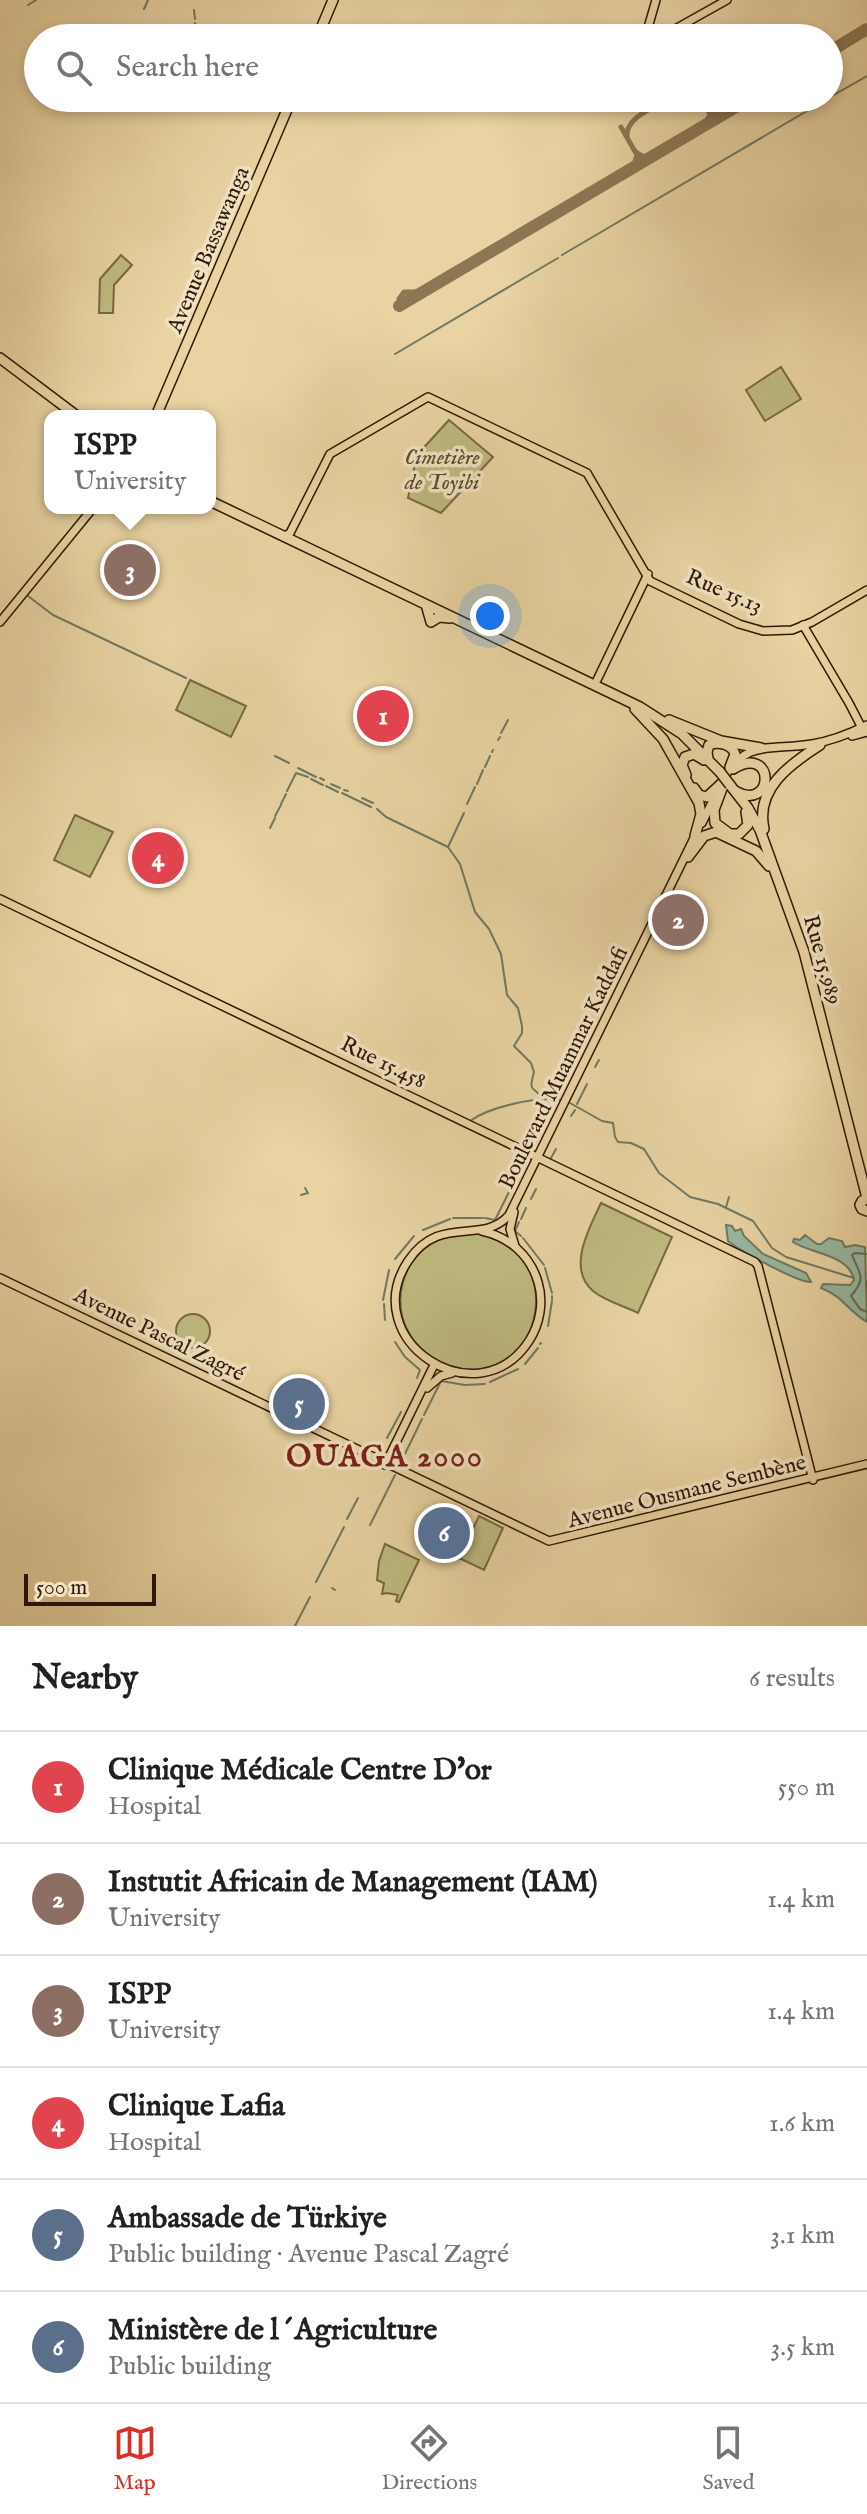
<!DOCTYPE html>
<html lang="en">
<head>
<meta charset="utf-8">
<style>
  :root { --surface:#fff; --page:#f6f6f6; --text:#202124; --muted:#757577; --line:#e0e0e0; --accent:#d93025 }
  body { margin:0; font-family:"IM FELL English",serif; background:var(--page); color:var(--text) }
  .scale { position:absolute; left:24px; bottom:20px; width:132px; box-sizing:border-box; padding-left:8px; border:4px solid #2f1806; border-top:0; font-size:22px; line-height:28px; white-space:nowrap; color:#2f1806; -webkit-text-stroke:6px #f1e2c3; paint-order:stroke }
  .you { position:absolute; left:490px; top:616px; width:28px; height:28px; margin:-20px; border:6px solid #fff; border-radius:50%; background:#1a73e8; box-shadow:0 0 0 12px #1a73e833 }
  .badge { display:grid; place-items:center; width:52px; height:52px; border-radius:50%; background:var(--accent); color:#fff; font-size:26px; font-weight:700 }
  .pin { position:absolute; translate:-50% -50%; border:4px solid #fff; box-shadow:0 2px 8px #0006 }
  .popup { position:absolute; left:44px; top:410px; width:172px; height:104px; box-sizing:border-box; display:grid; place-content:center; border-radius:16px; background:var(--surface); filter:drop-shadow(0 2px 6px #0005); font-size:26px; white-space:nowrap; color:var(--muted) }
  .popup b { font-size:30px; color:var(--text) }
  .popup::after { content:''; position:absolute; left:50%; top:100%; margin-left:-16px; border:16px solid transparent; border-top-color:var(--surface) }
  .list { margin:0; padding:0; list-style:none }
  h2 { display:flex; justify-content:space-between; align-items:center; height:104px; margin:0; padding:0 32px; font-size:34px }
  h2 small { font-size:26px; font-weight:400; color:var(--muted) }
  .list li { display:grid; grid-template-columns:52px 1fr auto; gap:24px; align-items:center; box-sizing:border-box; height:112px; padding:0 32px; border-top:2px solid var(--line) }
  .list b { display:block; font-size:30px; white-space:nowrap }
  .list p { margin:0; font-size:26px; white-space:nowrap; color:var(--muted) }
  .list em { font-size:26px; font-style:normal; color:var(--muted) }
  .icon { flex:none; width:44px; height:44px; fill:none; stroke:currentColor; stroke-width:2; stroke-linecap:round; stroke-linejoin:round }
  .map { position:relative; flex:none; width:867px; height:1626px; overflow:hidden }
  .search { position:absolute; background:var(--surface); box-shadow:0 4px 12px #0003; left:24px; right:24px; top:24px; height:88px; display:flex; align-items:center; gap:20px; box-sizing:border-box; padding:0 28px; border-radius:44px; color:var(--muted); font-size:30px }
  .sheet { height:776px; background:var(--surface) }
  nav { display:flex; justify-content:space-around; align-items:center; box-sizing:border-box; height:112px; border-top:2px solid var(--line); background:var(--surface); font-size:22px; color:var(--muted) }
  nav a { display:grid; justify-items:center; gap:4px }
  nav .on { color:var(--accent) }
  .map>svg:first-child { display:block }
  .green { fill:#bfba7f; stroke:#776942; stroke-width:2 }
  .water { fill:#98b9a1; stroke:#6e7963; stroke-width:2 }
  .lines { fill:none; stroke-linecap:round; stroke-linejoin:round }
  .shore { stroke:#646854; stroke-width:2 }
  .stream { stroke:#6e7963; stroke-width:2 }
  .taxiway { stroke:#8c7654; stroke-width:5 }
  .runway { stroke:#8c7654; stroke-width:12 }
  .major-casing { stroke:#2f1806; stroke-width:10 }
  .highway-casing { stroke:#2f1806; stroke-width:12 }
  .major { stroke:#e9d3a2; stroke-width:7 }
  .highway { stroke:#e9d3a2; stroke-width:9 }
  .highway-bridge-casing { stroke:#2f1806; stroke-width:12; stroke-linecap:butt }
  .highway-bridge { stroke:#e9d3a2; stroke-width:9 }
  .labels { text-anchor:middle; dominant-baseline:central; stroke-width:7; stroke-linejoin:round; paint-order:stroke }
  .street-label { font-size:22px; fill:#2f1806; stroke:#f1e2c3 }
  .park-label { font-size:22px; font-style:italic; fill:#5a492a; stroke:#f1e2c3 }
  .district-label { font-size:30px; font-weight:bold; letter-spacing:2px; fill:#7a1f14; stroke:#f1e2c3 }
</style>
</head>
<body>
<div class="map">
<svg width="867" height="1626" viewBox="0 0 867 1626">
  <rect width="100%" height="100%" fill="#e9d3a2"/>
  <filter id="stains"><feTurbulence type="fractalNoise" baseFrequency=".0025" numOctaves="4"/><feColorMatrix values="0 0 0 0 .2 0 0 0 0 .09 0 0 0 0 .02 0 0 0 .5 -.17"/></filter>
  <radialGradient id="worn" r=".72"><stop offset=".6" stop-color="#630" stop-opacity="0"/><stop offset="1" stop-color="#630" stop-opacity=".3"/></radialGradient>
  <!-- green -->
  <g class="green">
    <polygon points="121,255 132,265 114,285 113,313 99,313 100,279"/>
    <polygon points="781,367 801,399 765,421 746,390"/>
    <polygon points="449,420 493,457 441,513 408,498 417,455"/>
    <polygon points="190,680 246,706 231,737 176,710"/>
    <polygon points="75,815 113,832 90,877 54,860"/>
    <path d="M601 1203 672 1237 638 1313C624 1306 605 1301 593 1291 566 1268 590 1227 601 1203Z"/>
    <path d="M466 1232C574 1239 547 1391 453 1367 436 1363 419 1351 410 1335 390 1303 402 1258 437 1240 445 1236 456 1235 466 1232Z"/>
    <circle cx="193" cy="1331" r="17"/>
    <polygon points="479,1516 503,1528 484,1570 459,1558"/>
    <polygon points="385,1544 419,1560 399,1602 396,1601 398,1595 387,1593 382,1594 384,1583 377,1580 379,1561"/>
  </g>
  <!-- water -->
  <g class="water">
    <path d="M726 1225 732 1226 735 1231 741 1229 744 1236 763 1254 806 1273 811 1282C799 1283 740 1251 728 1241Z"/>
    <path d="M805 1235 817 1244H821L829 1238 842 1241 845 1247 855 1245 865 1247 867 1322C847 1310 844 1297 821 1288L823 1284 850 1285 854 1280C849 1254 811 1254 793 1242L794 1239 800 1240Z"/>
  </g>
  <g class="lines">
    <!-- shore -->
    <path class="shore" d="M867 1254 855 1253 852 1255C860 1275 867 1277 851 1296L860 1309 867 1312"/>
    <!-- stream -->
    <g class="stream">
      <polyline points="28,5 36,0"/>
      <polyline points="144,9 148,0"/>
      <polyline points="194,10 195,19"/>
      <polyline points="195,23 196,36"/>
      <polyline points="830,97 867,76"/>
      <polyline points="562,255 829,98"/>
      <polyline points="395,354 558,258"/>
      <polyline points="28,596 53,615 186,678"/>
      <polyline points="501,733 508,720"/>
      <polyline points="498,740 500,737"/>
      <polyline points="492,752 493,750"/>
      <polyline points="275,756 289,763"/>
      <polyline points="485,767 490,756"/>
      <polyline points="298,768 316,777"/>
      <polyline points="320,778 324,780"/>
      <polyline points="311,779 323,785"/>
      <polyline points="331,784 340,788"/>
      <polyline points="477,784 483,770"/>
      <polyline points="326,786 338,792"/>
      <polyline points="344,790 348,791"/>
      <polyline points="287,791 296,773 308,777"/>
      <polyline points="342,793 371,807"/>
      <polyline points="362,798 373,803"/>
      <polyline points="281,804 286,794"/>
      <polyline points="467,804 475,787"/>
      <path d="M377 809 386 817 448 847 460 864 475 912 489 929 501 954 507 995 518 1008 522 1026V1033L514 1046 531 1063 534 1072C528 1095 533 1084 543 1099"/>
      <polyline points="275,816 281,805"/>
      <polyline points="270,828 275,818"/>
      <polyline points="448,847 464,813"/>
      <polyline points="595,1067 599,1060"/>
      <polyline points="570,1103 602,1121 613,1123 615,1137 618,1142 631,1143 644,1149 659,1173 690,1197 718,1204 753,1221 772,1248 786,1257 854,1278"/>
      <polyline points="577,1104 587,1084"/>
      <polyline points="547,1115 555,1099"/>
      <polyline points="571,1116 575,1110"/>
      <path d="M470 1121C489 1107 537 1096 561 1100"/>
      <polyline points="537,1136 546,1117"/>
      <polyline points="551,1158 556,1149"/>
      <polyline points="511,1189 527,1156"/>
      <polyline points="301,1195 308,1193 305,1188"/>
      <polyline points="531,1199 536,1189"/>
      <polyline points="726,1207 729,1197"/>
      <polyline points="453,1218 483,1218"/>
      <polyline points="485,1218 495,1220 509,1192"/>
      <polyline points="521,1219 526,1208"/>
      <polyline points="519,1222 515,1231 521,1236"/>
      <polyline points="423,1230 450,1219"/>
      <polyline points="523,1238 544,1265"/>
      <polyline points="395,1259 414,1236"/>
      <polyline points="545,1268 552,1293"/>
      <polyline points="552,1296 552,1299"/>
      <polyline points="383,1300 389,1270"/>
      <polyline points="384,1304 385,1320"/>
      <polyline points="548,1326 552,1301"/>
      <polyline points="395,1342 405,1357 420,1370 417,1378"/>
      <polyline points="540,1344 541,1343"/>
      <polyline points="525,1364 538,1348"/>
      <polyline points="490,1382 518,1369"/>
      <polyline points="424,1415 441,1381 465,1385 485,1384"/>
      <polyline points="387,1438 401,1412"/>
      <polyline points="399,1466 422,1419"/>
      <polyline points="347,1519 358,1498"/>
      <polyline points="370,1525 395,1475"/>
      <polyline points="316,1582 344,1527"/>
      <polyline points="332,1588 335,1590"/>
      <polyline points="295,1626 310,1597"/>
    </g>
    <!-- taxiway -->
    <g class="taxiway">
      <polyline points="701,98 710,114 704,126"/>
      <polyline points="710,112 713,115 723,115"/>
      <polyline points="621,127 637,155 633,168"/>
      <path d="M627 137C625 117 655 107 671 98"/>
      <polyline points="636,152 642,156 651,157"/>
      <polyline points="414,297 407,304 399,299 404,292 424,292"/>
    </g>
    <!-- runway -->
    <g class="runway">
      <polyline points="829,52 867,29"/>
      <polyline points="399,306 751,98"/>
    </g>
    <defs>
      <g id="major">
        <polyline points="645,38 656,0"/>
        <polyline points="659,38 727,0"/>
        <polyline points="284,537 290,533 330,454 428,397 587,473 650,581 739,624 763,631 792,630 812,622 867,590"/>
        <polyline points="0,622 93,508"/>
        <polyline points="803,625 849,703 864,732"/>
        <polyline points="597,680 648,574"/>
        <polyline points="852,736 867,732"/>
        <path d="M723 780C745 738 773 751 812 744 832 741 849 734 867 725"/>
        <polyline points="702,823 716,794"/>
        <polyline points="0,899 755,1262 758,1266 813,1480"/>
        <polyline points="514,1212 510,1229 515,1246"/>
        <path d="M482 1231C509 1237 530 1255 538 1282 544 1302 540 1324 529 1341 477 1420 356 1340 408 1261 440 1213 482 1246 509 1215L696 834"/>
        <polyline points="0,1278 549,1541 867,1464"/>
        <polyline points="427,1388 441,1376 452,1373"/>
        <polyline points="385,1465 434,1365"/>
      </g>
      <g id="highway">
        <polyline points="317,38 333,0"/>
        <polyline points="0,358 77,416"/>
        <polyline points="156,416 292,98"/>
        <polyline points="210,501 640,707 682,734 720,772"/>
        <polyline points="427,608 431,622 439,617 450,618"/>
        <polyline points="635,709 663,739 699,803 701,814 695,836"/>
        <polyline points="669,720 721,741 761,748"/>
        <path d="M708 759 707 752 709 745C718 741 732 744 735 754L730 767"/>
        <path d="M733 769C776 743 775 813 735 791"/>
        <polyline points="686,775 682,765 685,757 694,754 704,760"/>
        <polyline points="730,785 748,808 760,830 804,952 867,1198"/>
        <polyline points="723,786 714,810 715,823 730,834 739,834 748,825 746,812"/>
        <polyline points="694,788 699,795 707,797 721,784"/>
        <path d="M764 829C755 789 790 764 820 745"/>
        <polyline points="688,857 704,836 716,832 756,851 769,866"/>
        <polyline points="867,1199 862,1201 860,1205 862,1209 867,1211"/>
      </g>
    </defs>
    <!-- major casing -->
    <use href="#major" class="major-casing"/>
    <!-- highway casing -->
    <use href="#highway" class="highway-casing"/>
    <!-- major -->
    <use href="#major" class="major"/>
    <!-- highway -->
    <use href="#highway" class="highway"/>
    <defs>
      <polyline id="highway-bridge" points="720,772 730,785"/>
    </defs>
    <!-- highway-bridge casing -->
    <use href="#highway-bridge" class="highway-bridge-casing"/>
    <!-- highway-bridge -->
    <use href="#highway-bridge" class="highway-bridge"/>
  </g>
  <g class="labels">
    <!-- street labels -->
    <g class="street-label">
      <text transform="translate(209 250) rotate(-67)">Avenue Bassawanga</text>
      <text transform="translate(724 592) rotate(23)">Rue 15.13</text>
      <text transform="translate(822 960) rotate(74)">Rue 15.989</text>
      <text transform="translate(383 1063) rotate(26)">Rue 15.458</text>
      <text transform="translate(564 1068) rotate(-64)">Boulevard Muammar Kaddafi</text>
      <text transform="translate(159 1335) rotate(26)">Avenue Pascal Zagré</text>
      <text transform="translate(687 1492) rotate(-14)">Avenue Ousmane Sembène</text>
    </g>
    <!-- park labels -->
    <g class="park-label">
      <text x="442" y="458">Cimetière<tspan x="442" dy="25">de Toyibi</tspan></text>
    </g>
    <!-- district labels -->
    <g class="district-label">
      <text x="385" y="1458">OUAGA 2000</text>
    </g>
  </g>
  <rect width="100%" height="100%" filter="url(#stains)"/>
  <rect width="100%" height="100%" fill="url(#worn)"/>
</svg>
<div class="scale">500 m</div>
<div class="you"></div>
<div class="pin badge" style="left:383px;top:716px;background:#e0444e">1</div>
<div class="pin badge" style="left:678px;top:920px;background:#8d6e63">2</div>
<div class="pin badge" style="left:130px;top:570px;background:#8d6e63">3</div>
<div class="popup"><b>ISPP</b>University</div>
<div class="pin badge" style="left:158px;top:858px;background:#e0444e">4</div>
<div class="pin badge" style="left:299px;top:1404px;background:#5c6f8a">5</div>
<div class="pin badge" style="left:444px;top:1533px;background:#5c6f8a">6</div>
<div class="search"><svg class="icon" aria-label="search" viewBox="0 0 24 24"><circle cx="10" cy="10" r="6"/><path d="M15 15l6 6"/></svg>Search here</div>
</div>
<section class="sheet">
<h2>Nearby<small>6 results</small></h2>
<ul class="list">
<li><span class="badge" style="background:#e0444e">1</span><div><b>Clinique Médicale Centre D'or</b><p>Hospital</p></div><em>550 m</em></li>
<li><span class="badge" style="background:#8d6e63">2</span><div><b>Instutit Africain de Management (IAM)</b><p>University</p></div><em>1.4 km</em></li>
<li><span class="badge" style="background:#8d6e63">3</span><div><b>ISPP</b><p>University</p></div><em>1.4 km</em></li>
<li><span class="badge" style="background:#e0444e">4</span><div><b>Clinique Lafia</b><p>Hospital</p></div><em>1.6 km</em></li>
<li><span class="badge" style="background:#5c6f8a">5</span><div><b>Ambassade de Türkiye</b><p>Public building · Avenue Pascal Zagré</p></div><em>3.1 km</em></li>
<li><span class="badge" style="background:#5c6f8a">6</span><div><b>Ministère de l´Agriculture</b><p>Public building</p></div><em>3.5 km</em></li>
</ul>
</section>
<nav>
<a class="on"><svg class="icon" aria-label="map" viewBox="0 0 24 24"><path d="M3 6l6-2 6 2 6-2v14l-6 2-6-2-6 2zM9 4v14M15 6v14"/></svg>Map</a>
<a><svg class="icon" aria-label="directions" viewBox="0 0 24 24"><path d="M12 3l9 9-9 9-9-9zM9 14v-3h6M13 9l2 2-2 2"/></svg>Directions</a>
<a><svg class="icon" aria-label="saved" viewBox="0 0 24 24"><path d="M7 4h10v16l-5-4-5 4z"/></svg>Saved</a>
</nav>
</body>
</html>
